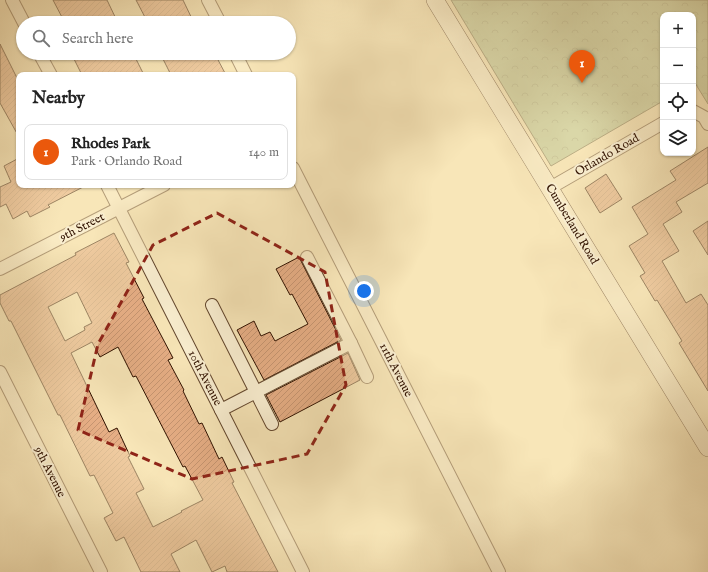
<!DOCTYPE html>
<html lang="en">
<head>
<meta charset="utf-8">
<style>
  :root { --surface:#fff; --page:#f2f2f2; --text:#222; --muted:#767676; --line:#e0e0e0; --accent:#ea580c }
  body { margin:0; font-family:"IM FELL English",serif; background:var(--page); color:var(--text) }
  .controls { position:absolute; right:12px; top:12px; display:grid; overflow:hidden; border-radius:8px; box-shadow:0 1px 3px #0004 }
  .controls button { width:36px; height:36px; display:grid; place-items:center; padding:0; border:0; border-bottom:1px solid var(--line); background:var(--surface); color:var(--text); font:20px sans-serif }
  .you { position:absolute; left:364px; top:291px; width:14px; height:14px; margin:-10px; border:3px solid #fff; border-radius:50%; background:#1a73e8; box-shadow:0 0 0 6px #1a73e833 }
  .badge { display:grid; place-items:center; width:26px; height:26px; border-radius:50%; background:var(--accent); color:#fff; font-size:13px; font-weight:700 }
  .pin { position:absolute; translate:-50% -33px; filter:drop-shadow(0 1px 2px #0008) }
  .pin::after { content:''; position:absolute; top:21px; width:14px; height:12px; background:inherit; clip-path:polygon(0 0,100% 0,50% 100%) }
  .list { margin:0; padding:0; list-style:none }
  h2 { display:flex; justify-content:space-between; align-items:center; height:52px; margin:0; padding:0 16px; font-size:17px }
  h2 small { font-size:13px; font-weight:400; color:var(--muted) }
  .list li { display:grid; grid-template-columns:26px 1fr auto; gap:12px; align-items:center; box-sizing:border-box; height:56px; margin:0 8px 8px; padding:0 8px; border:1px solid var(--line); border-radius:8px }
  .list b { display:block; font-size:15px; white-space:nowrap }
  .list p { margin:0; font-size:13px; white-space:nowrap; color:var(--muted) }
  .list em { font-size:13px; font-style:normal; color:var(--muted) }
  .icon { flex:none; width:22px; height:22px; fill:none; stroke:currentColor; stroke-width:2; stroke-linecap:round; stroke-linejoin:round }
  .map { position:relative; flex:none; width:708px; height:572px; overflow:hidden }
  .search { position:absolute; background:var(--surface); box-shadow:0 1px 3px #0004; left:16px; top:16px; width:280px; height:44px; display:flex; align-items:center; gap:10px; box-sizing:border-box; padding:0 14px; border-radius:22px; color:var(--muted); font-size:15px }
  .panel { position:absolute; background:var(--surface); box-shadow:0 1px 3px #0004; left:16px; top:72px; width:280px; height:116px; border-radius:8px }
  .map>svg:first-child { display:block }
  .park { fill:url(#park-crowns); stroke:#746c4a }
  .building { fill:url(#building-hatch); stroke:#311200; fill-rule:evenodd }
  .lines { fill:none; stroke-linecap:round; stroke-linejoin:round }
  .street-casing { stroke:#63472e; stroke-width:14 }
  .secondary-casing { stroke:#311200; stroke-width:18 }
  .street { stroke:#faefd1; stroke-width:12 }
  .secondary { stroke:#faefd1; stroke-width:17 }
  .marked { fill:none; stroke:#8f2418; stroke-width:3; stroke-dasharray:8 5; stroke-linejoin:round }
  .labels { text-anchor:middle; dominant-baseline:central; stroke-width:4; stroke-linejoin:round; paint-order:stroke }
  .street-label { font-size:12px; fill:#311200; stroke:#faefd1 }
</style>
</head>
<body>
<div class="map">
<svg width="708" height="572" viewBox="0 0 708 572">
  <defs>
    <pattern id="park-crowns" width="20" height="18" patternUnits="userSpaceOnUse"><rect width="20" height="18" fill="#b7c694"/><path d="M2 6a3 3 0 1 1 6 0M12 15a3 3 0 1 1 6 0" fill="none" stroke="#9ea97e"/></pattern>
    <pattern id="building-hatch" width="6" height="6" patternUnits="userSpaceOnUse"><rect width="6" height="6" fill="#e6ae85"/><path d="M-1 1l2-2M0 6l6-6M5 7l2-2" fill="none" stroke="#c69571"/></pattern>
  </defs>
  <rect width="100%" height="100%" fill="#f8e6b8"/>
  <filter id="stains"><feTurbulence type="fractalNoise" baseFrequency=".005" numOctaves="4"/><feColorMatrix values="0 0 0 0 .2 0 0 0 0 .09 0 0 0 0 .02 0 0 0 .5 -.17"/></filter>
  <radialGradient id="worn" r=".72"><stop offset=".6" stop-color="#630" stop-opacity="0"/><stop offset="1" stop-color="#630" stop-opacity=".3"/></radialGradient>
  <!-- park -->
  <polygon class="park" points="451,0 708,0 708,104 695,83 693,83 693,15 663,15 663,101 551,166"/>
  <!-- building -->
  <g class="building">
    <polygon points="53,0 107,0 118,23 65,23"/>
    <polygon points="136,0 183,0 194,23 148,23"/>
    <polygon points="0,44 19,82 19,137 0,103"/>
    <polygon points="71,53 133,53 144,75 82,75"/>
    <polygon points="160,53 213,53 216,59 217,58 226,75 171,75"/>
    <polygon points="708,147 708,183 676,202 682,212 663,224 679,251 662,261 686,303 701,294 708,305 708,391 679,343 682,341 657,300 655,301 640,276 645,273 629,246 648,234 632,207 676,180 670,171"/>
    <polygon points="19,158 19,185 87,185 48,205 50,207 30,217 27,211 13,219 6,204 0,207 0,187 11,182 4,166"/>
    <polygon points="606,174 622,199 600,213 585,188"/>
    <polygon points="708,221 708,255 693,231"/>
    <path d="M114 233 129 262 126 263 144 298 142 299 173 358 168 360 184 390 183 391 199 424 202 423 219 459 222 457 234 482 232 483 278 572H227L225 566 212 572 196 540 171 554 180 572H141L124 537 116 541 104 518 113 513 94 475 90 476 60 415H58L11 321H9L0 303V295L76 255 75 253ZM77 292 92 323 84 327 85 330 65 341 48 307ZM92 342 100 357 118 347 133 377 136 376 183 467 185 466 203 500 181 511 182 512 153 527 136 493 144 489 128 457 130 456 117 428 109 432 71 353Z"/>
    <polygon points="299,257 341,340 264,380 237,330 254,321 261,336 270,332 275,341 308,324 292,294 290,295 276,269"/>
    <polygon points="348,353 360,380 280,422 266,395"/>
  </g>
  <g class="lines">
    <defs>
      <g id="street">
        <polyline points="12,0 24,23"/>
        <polyline points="208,0 220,23"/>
        <polyline points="39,53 51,75"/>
        <polyline points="235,53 246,75"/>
        <polyline points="693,111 704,117 708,124"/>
        <polyline points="293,168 499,572"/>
        <polyline points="107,185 303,572"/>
        <polyline points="550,188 663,123"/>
        <polyline points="307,257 351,343"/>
        <polyline points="0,269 164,185"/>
        <polyline points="212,305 272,424"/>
        <polyline points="0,372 101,572"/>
        <polyline points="221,410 351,343 367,377"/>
      </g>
      <polyline id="secondary" points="435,0 708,448"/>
    </defs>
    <!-- street casing -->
    <use href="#street" class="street-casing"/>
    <!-- secondary casing -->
    <use href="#secondary" class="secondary-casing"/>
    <!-- street -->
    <use href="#street" class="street"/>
    <!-- secondary -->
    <use href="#secondary" class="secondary"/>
  </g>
  <!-- marked area -->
  <path d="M0 0H708V572H0ZM217 213 325 272 346 385 307 454 192 479 78 430 98 344 153 245Z" fill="#f8e6b8" fill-opacity=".55" fill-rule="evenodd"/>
  <path class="marked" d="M217 213 325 272 346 385 307 454 192 479 78 430 98 344 153 245Z"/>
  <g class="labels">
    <!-- street labels -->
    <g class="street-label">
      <text transform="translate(607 155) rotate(-30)">Orlando Road</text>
      <text transform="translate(572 224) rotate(59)">Cumberland Road</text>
      <text transform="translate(82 227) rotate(-27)">9th Street</text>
      <text transform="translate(396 370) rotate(63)">11th Avenue</text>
      <text transform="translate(205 378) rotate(63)">10th Avenue</text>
      <text transform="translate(50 472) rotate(63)">9th Avenue</text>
    </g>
  </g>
  <rect width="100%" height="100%" filter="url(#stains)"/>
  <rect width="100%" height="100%" fill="url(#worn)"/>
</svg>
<div class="controls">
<button>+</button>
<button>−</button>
<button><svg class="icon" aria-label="locate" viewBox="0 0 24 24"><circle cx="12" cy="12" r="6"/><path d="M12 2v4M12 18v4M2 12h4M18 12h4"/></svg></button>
<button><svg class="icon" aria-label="layers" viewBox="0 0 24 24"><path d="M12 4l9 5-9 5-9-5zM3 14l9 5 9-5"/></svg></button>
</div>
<div class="you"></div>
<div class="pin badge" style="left:582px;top:83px">1</div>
<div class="search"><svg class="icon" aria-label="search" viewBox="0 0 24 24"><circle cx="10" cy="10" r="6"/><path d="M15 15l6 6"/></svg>Search here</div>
<section class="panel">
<h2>Nearby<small></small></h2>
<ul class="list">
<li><span class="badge">1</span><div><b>Rhodes Park</b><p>Park · Orlando Road</p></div><em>140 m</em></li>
</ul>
</section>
</div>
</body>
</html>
